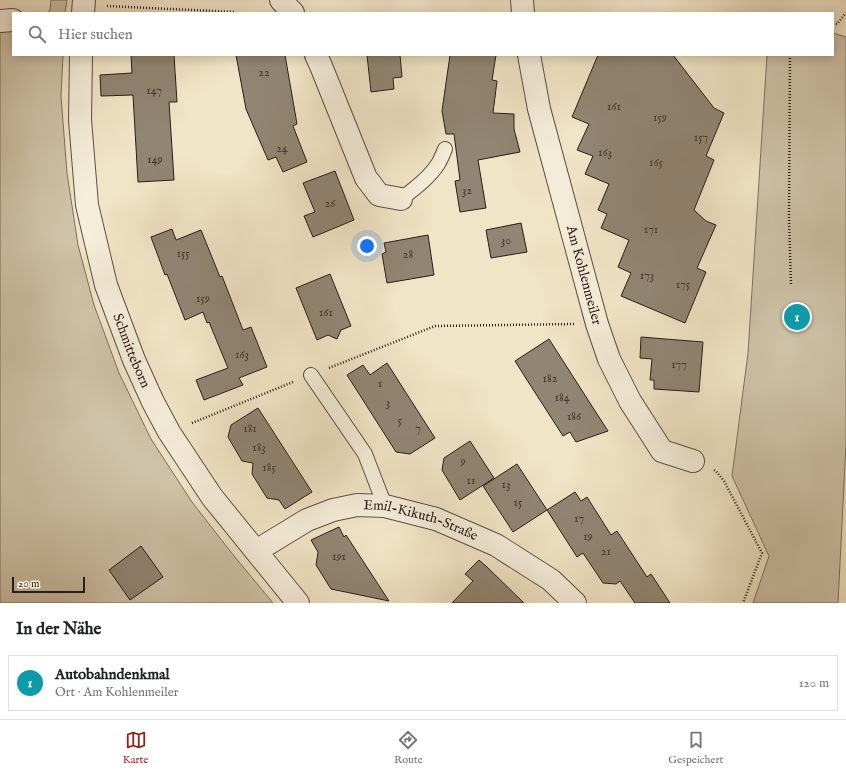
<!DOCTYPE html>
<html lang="de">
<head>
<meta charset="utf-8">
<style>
  :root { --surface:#fff; --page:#f2f2f2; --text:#202124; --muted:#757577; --line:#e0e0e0; --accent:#8f2418 }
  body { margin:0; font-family:"IM FELL English",serif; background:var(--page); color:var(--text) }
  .scale { position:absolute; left:12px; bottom:10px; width:73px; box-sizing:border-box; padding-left:4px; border:2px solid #291d18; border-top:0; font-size:11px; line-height:14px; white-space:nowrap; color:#291d18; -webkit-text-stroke:3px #f6eedb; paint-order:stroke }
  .you { position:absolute; left:367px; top:246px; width:14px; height:14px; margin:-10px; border:3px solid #fff; border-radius:50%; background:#1a73e8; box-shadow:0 0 0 6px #1a73e833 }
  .badge { display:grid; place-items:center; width:26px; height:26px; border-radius:50%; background:var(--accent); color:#fff; font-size:13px; font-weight:700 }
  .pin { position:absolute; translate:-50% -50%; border:2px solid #fff; box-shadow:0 1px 4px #0006 }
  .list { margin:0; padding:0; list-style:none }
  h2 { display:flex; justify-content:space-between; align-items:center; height:52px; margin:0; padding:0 16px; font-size:17px }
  h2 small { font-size:13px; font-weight:400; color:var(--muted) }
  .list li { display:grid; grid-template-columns:26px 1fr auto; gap:12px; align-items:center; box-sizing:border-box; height:56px; margin:0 8px 8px; padding:0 8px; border:1px solid var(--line); border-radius:0px }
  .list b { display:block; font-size:15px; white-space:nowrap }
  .list p { margin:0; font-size:13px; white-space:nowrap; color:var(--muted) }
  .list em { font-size:13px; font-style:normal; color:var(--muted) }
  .icon { flex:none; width:22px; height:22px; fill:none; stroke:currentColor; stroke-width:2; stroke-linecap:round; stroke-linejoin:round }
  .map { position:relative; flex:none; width:846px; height:603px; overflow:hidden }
  .search { position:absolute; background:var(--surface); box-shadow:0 2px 10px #0003; left:12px; right:12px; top:12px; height:44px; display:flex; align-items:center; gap:10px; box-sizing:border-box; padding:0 14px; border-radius:0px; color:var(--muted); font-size:15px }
  .sheet { height:116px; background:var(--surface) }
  nav { display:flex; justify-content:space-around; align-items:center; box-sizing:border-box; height:56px; border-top:1px solid var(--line); background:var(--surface); font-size:11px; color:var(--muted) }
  nav a { display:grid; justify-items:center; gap:2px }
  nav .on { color:var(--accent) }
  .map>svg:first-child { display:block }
  .green { fill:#cfc3a9; stroke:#7c7060 }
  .building { fill:#918573; stroke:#291d18 }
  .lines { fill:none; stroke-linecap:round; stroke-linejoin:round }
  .lane-casing { stroke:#5b4f44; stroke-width:16 }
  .street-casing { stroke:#5b4f44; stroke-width:24 }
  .path { stroke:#291d18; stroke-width:2.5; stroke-dasharray:1 2; stroke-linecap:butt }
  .lane { stroke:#f6eedb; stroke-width:14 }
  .street { stroke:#f6eedb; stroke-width:22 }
  .labels { text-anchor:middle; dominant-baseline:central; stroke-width:4; stroke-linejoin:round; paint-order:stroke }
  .number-label { font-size:12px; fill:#43372f }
  .street-label { font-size:14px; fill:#291d18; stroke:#f6eedb }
</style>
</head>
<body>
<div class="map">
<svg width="846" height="603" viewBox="0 0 846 603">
  <rect width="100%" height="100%" fill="#f1e5c7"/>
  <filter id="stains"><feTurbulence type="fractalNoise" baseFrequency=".005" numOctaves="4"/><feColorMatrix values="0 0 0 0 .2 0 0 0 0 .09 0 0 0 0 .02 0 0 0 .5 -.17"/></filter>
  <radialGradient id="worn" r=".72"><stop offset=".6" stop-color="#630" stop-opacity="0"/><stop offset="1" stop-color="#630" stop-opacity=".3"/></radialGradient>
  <!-- green -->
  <g class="green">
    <polygon points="51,0 67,0 65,13 47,13 50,10"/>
    <polygon points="0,30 13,30 13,55 63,55 61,96 67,173 78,245 94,305 119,373 151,439 192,502 234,556 273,603 0,603"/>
    <polygon points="833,33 846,37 846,444 838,603 753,603 769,556 732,476 748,353 767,55 833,55"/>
  </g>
  <!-- building -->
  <g class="building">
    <polygon points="131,55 174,55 177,102 169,102 174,180 138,182 133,95 101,96 100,75 132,73"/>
    <polygon points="236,55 285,55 297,124 293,126 307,162 283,172 276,157 268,160 246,109"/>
    <polygon points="367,55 400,55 402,77 393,78 394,89 371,92"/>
    <polygon points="450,55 496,55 492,80 497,81 493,113 514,114 514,129 520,152 478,160 486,208 460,212 455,181 460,180 454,134 446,134 442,111"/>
    <polygon points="598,55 673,55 714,108 724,113 706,156 714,160 694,210 706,221 716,225 697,268 706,272 685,323 621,296 631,273 618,267 629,240 601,228 607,214 598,210 609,184 585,174 593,156 577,150 589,124 572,117"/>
    <polygon points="335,171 354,220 313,237 304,216 315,212 303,183"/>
    <polygon points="521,223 527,252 491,258 486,230"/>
    <polygon points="172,229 176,240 201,230 220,277 222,276 243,330 251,327 267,367 239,378 243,385 204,400 196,380 228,368 209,322 207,323 203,312 185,320 167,274 165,275 151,237"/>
    <polygon points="428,235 434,275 387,283 382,254 386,252 384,243"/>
    <polygon points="330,274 351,326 341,330 337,339 328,335 317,340 296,288"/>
    <polygon points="641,337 703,342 699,392 654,389 654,380 650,380 652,359 640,358"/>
    <polygon points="549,339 597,414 608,431 576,442 570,432 563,436 527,380 515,361"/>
    <polygon points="387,363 435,438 410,454 396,452 347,375 363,365 370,375"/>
    <polygon points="258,408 312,492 285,509 279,500 267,498 252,474 253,463 242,461 228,437 231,425"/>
    <polygon points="470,441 494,478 460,500 442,470 444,458"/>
    <polygon points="517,464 547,510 513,532 483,486"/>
    <polygon points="575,492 581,501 587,497 611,535 617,531 647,577 651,574 670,603 635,603 620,581 616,584 603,583 583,553 577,557 547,510"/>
    <polygon points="339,527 344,537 346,535 389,601 331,589 316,565 318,552 311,540"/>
    <polygon points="141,546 163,577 130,600 109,570"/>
    <polygon points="479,560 487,567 524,603 452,603 473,581 465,574"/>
  </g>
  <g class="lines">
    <defs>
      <g id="lane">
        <path d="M401 199C414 189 429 178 438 164 441 159 443 154 445 149"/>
        <polyline points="311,375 365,454 385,506"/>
      </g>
      <g id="street">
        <polyline points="281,0 293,13"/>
        <polyline points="522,0 523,13"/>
        <polyline points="83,13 84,0"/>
        <polyline points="0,21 13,20"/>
        <path id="s1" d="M81 55 80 120 87 205 106 285 134 360 153 402 169 432 212 497 298 603"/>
        <polyline points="316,55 321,66 366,178 379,195 401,199"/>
        <path id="s2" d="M529 55 539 109 597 324 609 359 630 401 662 451 693 461"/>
        <path id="s3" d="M256 551 307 520 333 510 357 505 385 506 436 519 496 545 551 580 575 603"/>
      </g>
    </defs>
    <!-- lane casing -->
    <use href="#lane" class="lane-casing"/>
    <!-- street casing -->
    <use href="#street" class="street-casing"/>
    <!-- path -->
    <g class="path">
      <polyline points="107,6 234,12"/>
      <polyline points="833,23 837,24 846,13"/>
      <polyline points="790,55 789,218 791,286"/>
      <polyline points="329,368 435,326 574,324"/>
      <polyline points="192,423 293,382"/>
      <polyline points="714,470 716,471 724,481 762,553 743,603"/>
    </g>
    <!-- lane -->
    <use href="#lane" class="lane"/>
    <!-- street -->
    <use href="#street" class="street"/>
  </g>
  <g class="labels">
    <!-- number labels -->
    <g class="number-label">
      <text x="264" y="72">22</text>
      <text x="154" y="90">147</text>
      <text x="614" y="106">161</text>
      <text x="660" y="117">159</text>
      <text x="701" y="137">157</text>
      <text x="282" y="148">24</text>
      <text x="605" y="152">163</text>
      <text x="155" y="159">149</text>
      <text x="656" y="162">165</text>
      <text x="467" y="190">32</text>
      <text x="330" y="203">26</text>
      <text x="651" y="229">171</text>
      <text x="506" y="240">30</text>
      <text x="183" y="253">155</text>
      <text x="408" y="254">28</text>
      <text x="647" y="275">173</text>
      <text x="683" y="284">175</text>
      <text x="203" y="298">159</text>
      <text x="326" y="312">161</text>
      <text x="242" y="354">163</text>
      <text x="679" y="364">177</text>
      <text x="550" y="378">182</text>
      <text x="380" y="383">1</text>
      <text x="562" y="397">184</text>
      <text x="388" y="402">3</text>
      <text x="574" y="416">186</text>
      <text x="400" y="420">5</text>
      <text x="250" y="428">181</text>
      <text x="418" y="428">7</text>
      <text x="259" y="447">183</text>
      <text x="463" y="461">9</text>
      <text x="269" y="467">185</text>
      <text x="471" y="480">11</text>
      <text x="506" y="484">13</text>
      <text x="518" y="502">15</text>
      <text x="579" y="518">17</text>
      <text x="588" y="536">19</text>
      <text x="606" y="551">21</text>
      <text x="339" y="556">191</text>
    </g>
    <!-- street labels -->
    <g class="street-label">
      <text stroke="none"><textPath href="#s2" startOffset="227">Am Kohlenmeiler</textPath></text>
      <text stroke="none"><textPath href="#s1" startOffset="303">Schmitteborn</textPath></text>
      <text stroke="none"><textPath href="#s3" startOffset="178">Emil-Kikuth-Straße</textPath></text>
    </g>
  </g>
  <rect width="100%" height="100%" filter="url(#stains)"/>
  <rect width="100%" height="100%" fill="url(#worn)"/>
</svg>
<div class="scale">20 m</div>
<div class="you"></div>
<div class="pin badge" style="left:797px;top:317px;background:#0f9aa8">1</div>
<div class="search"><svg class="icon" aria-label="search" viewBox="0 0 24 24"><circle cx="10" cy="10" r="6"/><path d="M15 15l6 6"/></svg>Hier suchen</div>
</div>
<section class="sheet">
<h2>In der Nähe<small></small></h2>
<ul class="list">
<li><span class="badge" style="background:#0f9aa8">1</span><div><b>Autobahndenkmal</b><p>Ort · Am Kohlenmeiler</p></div><em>120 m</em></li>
</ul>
</section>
<nav>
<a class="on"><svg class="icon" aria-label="map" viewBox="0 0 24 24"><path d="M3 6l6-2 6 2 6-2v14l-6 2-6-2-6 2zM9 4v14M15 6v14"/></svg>Karte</a>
<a><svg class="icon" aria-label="directions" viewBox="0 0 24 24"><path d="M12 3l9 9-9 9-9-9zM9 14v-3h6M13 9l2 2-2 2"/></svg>Route</a>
<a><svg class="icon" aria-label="saved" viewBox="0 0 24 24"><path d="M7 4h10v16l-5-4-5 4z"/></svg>Gespeichert</a>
</nav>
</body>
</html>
